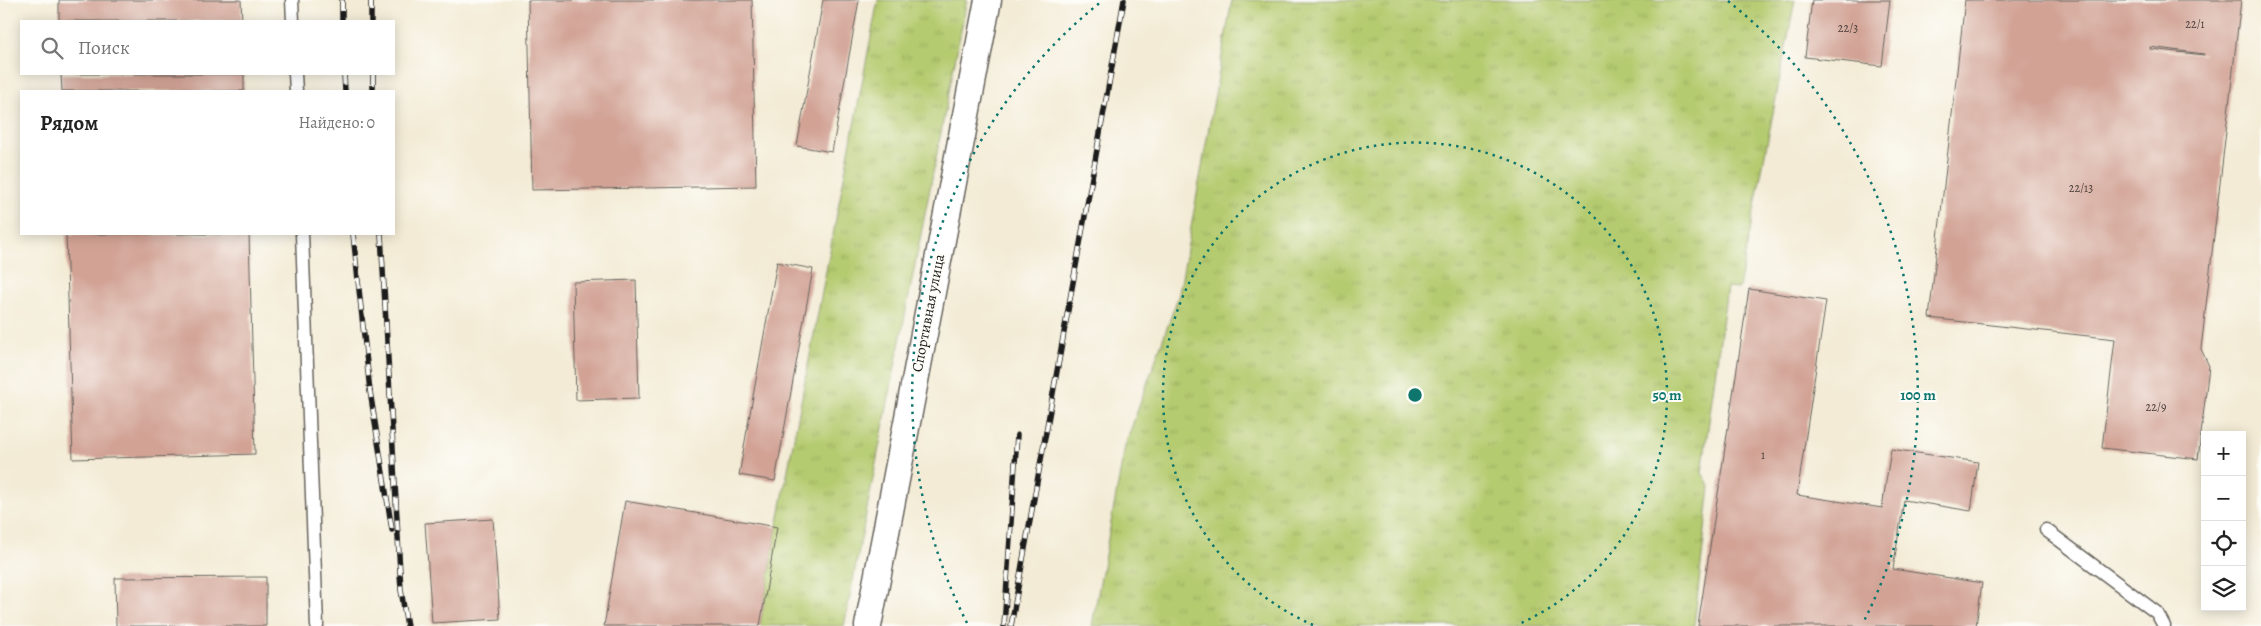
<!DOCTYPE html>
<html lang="ru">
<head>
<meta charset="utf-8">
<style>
  :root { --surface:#fff; --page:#f2f2f2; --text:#222; --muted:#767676; --line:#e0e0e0 }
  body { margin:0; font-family:Alegreya,serif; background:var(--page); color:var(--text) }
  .controls { position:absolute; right:15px; bottom:15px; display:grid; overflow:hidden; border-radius:0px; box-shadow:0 2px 12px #0003 }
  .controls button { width:45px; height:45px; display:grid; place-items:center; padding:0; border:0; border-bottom:1px solid var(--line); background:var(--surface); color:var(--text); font:25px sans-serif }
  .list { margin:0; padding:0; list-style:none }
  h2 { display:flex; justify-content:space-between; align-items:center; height:65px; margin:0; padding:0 20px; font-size:21px }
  h2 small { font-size:16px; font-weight:400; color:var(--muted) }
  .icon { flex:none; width:28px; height:28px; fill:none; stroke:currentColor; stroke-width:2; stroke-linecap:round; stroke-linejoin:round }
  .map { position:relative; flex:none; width:2261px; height:626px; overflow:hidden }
  .search { position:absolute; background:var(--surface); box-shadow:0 2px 12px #0003; left:20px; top:20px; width:375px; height:55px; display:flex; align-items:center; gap:12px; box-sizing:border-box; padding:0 18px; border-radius:0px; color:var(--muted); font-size:19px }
  .panel { position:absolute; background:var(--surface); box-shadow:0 2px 12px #0003; left:20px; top:90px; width:375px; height:145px; border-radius:0px }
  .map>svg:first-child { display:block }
  .grass { fill:url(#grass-tufts); stroke:#687446 }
  .building { fill:#d2a395; fill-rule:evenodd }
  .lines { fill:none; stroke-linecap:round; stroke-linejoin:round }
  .lane-casing { stroke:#67645d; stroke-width:15 }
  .street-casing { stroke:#67645d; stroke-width:29 }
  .lane { stroke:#fff; stroke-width:12 }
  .street { stroke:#fff; stroke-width:26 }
  .rail-casing { stroke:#1c1c1c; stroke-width:5.5 }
  .rail { stroke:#fdfcf7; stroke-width:4; stroke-dasharray:11; stroke-linecap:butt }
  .ring { fill:none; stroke:#0f766e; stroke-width:2.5; stroke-dasharray:2.5 5 }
  .labels { text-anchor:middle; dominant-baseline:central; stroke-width:4; stroke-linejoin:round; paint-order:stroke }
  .number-label { font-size:12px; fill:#4a3e3a }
  .street-label { font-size:15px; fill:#1c1c1c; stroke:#fdfcf7 }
  .centre { fill:#0f766e; stroke:#fdfcf7; stroke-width:2.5 }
  .ring-label { font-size:15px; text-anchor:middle; font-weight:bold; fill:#0f766e; stroke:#fdfcf7; stroke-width:4; stroke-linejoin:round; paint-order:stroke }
</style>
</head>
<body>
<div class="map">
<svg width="2261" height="626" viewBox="0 0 2261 626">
  <defs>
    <pattern id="grass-tufts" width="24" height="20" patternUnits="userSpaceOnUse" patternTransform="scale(1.25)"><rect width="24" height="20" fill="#b5cb70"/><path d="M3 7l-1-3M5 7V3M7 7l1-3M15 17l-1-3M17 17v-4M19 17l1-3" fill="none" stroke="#9bae60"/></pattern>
  </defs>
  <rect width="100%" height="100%" fill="#fdfcf7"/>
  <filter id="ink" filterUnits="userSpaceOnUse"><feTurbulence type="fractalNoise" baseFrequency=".02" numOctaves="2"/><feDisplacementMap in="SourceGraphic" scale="10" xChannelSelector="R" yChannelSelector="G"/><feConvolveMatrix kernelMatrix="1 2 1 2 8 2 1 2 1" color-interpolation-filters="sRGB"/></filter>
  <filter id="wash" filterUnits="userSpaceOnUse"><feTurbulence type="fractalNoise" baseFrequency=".0096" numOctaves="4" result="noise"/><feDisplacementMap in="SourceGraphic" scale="20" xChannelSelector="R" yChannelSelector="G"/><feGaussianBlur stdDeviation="1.12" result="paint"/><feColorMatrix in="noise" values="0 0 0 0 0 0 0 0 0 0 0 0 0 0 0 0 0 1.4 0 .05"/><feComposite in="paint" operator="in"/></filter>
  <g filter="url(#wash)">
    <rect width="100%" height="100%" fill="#f3ebd5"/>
    <!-- grass -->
    <g class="grass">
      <polygon points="878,0 967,0 844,626 760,626 777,527"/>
      <polygon points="1232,0 1795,0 1739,288 1727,287 1702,473 1710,486 1694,626 1092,626 1125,446 1179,294"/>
    </g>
    <g id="blocks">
      <!-- building -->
      <g class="building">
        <polygon points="59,0 241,0 242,21 59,21"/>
        <polygon points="528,0 752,0 756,186 532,190"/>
        <polygon points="823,0 859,0 832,152 797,146"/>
        <polygon points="1812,0 1890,0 1882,66 1805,57"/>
        <path d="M1965 0H2241L2201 349 2209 366 2198 459 2102 448 2115 339 1929 318ZM2150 47 2204 54V55L2150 49Z"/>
        <polygon points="61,74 244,74 244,91 62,91"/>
        <polygon points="66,234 249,234 255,454 73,459"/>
        <polygon points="777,262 813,269 775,481 739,475"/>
        <polygon points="636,280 639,398 576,400 573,282"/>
        <polygon points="1749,289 1826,301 1797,495 1882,508 1891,449 1978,462 1971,511 1904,500 1893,569 1982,583 1976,626 1698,626"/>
        <polygon points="625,501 777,527 760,626 604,626"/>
        <polygon points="493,519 500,619 432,623 425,523"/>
        <polygon points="266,577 266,626 116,626 115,578"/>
      </g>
    </g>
  </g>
  <g filter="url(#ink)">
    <use href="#blocks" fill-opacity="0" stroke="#67645d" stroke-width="1"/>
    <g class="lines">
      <defs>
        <g id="lane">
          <polyline points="292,0 293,21"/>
          <polyline points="295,74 296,91"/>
          <polyline points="302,234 317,626"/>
          <polyline points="2046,530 2157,613 2164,626"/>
        </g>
        <polyline id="street" points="868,626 988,0"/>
      </defs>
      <!-- lane casing -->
      <use href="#lane" class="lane-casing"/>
      <!-- street casing -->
      <use href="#street" class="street-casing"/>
      <!-- lane -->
      <use href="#lane" class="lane"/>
      <!-- street -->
      <use href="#street" class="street"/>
      <defs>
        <g id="rail">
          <polyline points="342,0 342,21"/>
          <polyline points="371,0 371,21"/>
          <polyline points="344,74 345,91"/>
          <polyline points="373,74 373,91"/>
          <polyline points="353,234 370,391 392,530"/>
          <polyline points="381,234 401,590 407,626"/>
          <polyline points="1004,626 1017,435"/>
          <polyline points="1011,626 1124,0"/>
        </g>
      </defs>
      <!-- rail casing -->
      <use href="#rail" class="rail-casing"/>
      <!-- rail -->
      <use href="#rail" class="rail"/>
    </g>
  </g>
  <!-- distance rings -->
  <g class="ring">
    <path d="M1313 625A252 252 0 1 1 1517 625"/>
    <path d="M967 623A503 503 0 0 1 1102 1M1728 1A503 503 0 0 1 1863 623"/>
  </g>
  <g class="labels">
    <!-- number labels -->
    <g class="number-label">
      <text x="2195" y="24">22/1</text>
      <text x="1848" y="28">22/3</text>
      <text x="2081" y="188">22/13</text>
      <text x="2156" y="407">22/9</text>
      <text x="1763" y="455">1</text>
    </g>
    <!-- street labels -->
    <g class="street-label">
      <text transform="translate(928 313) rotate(-79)">Спортивная улица</text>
    </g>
  </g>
  <circle cx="1415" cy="395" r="8" class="centre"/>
  <g class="ring-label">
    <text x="1667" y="400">50 m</text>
    <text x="1918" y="400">100 m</text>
  </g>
</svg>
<div class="controls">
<button>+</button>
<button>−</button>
<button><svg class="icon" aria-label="locate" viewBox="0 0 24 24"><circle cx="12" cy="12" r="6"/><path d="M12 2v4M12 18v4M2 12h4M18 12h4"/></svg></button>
<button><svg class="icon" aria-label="layers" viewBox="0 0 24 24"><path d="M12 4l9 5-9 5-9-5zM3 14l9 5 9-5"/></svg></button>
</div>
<div class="search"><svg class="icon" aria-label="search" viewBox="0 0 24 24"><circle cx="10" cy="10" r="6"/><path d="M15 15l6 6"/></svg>Поиск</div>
<section class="panel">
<h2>Рядом<small>Найдено: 0</small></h2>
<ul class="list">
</ul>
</section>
</div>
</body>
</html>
